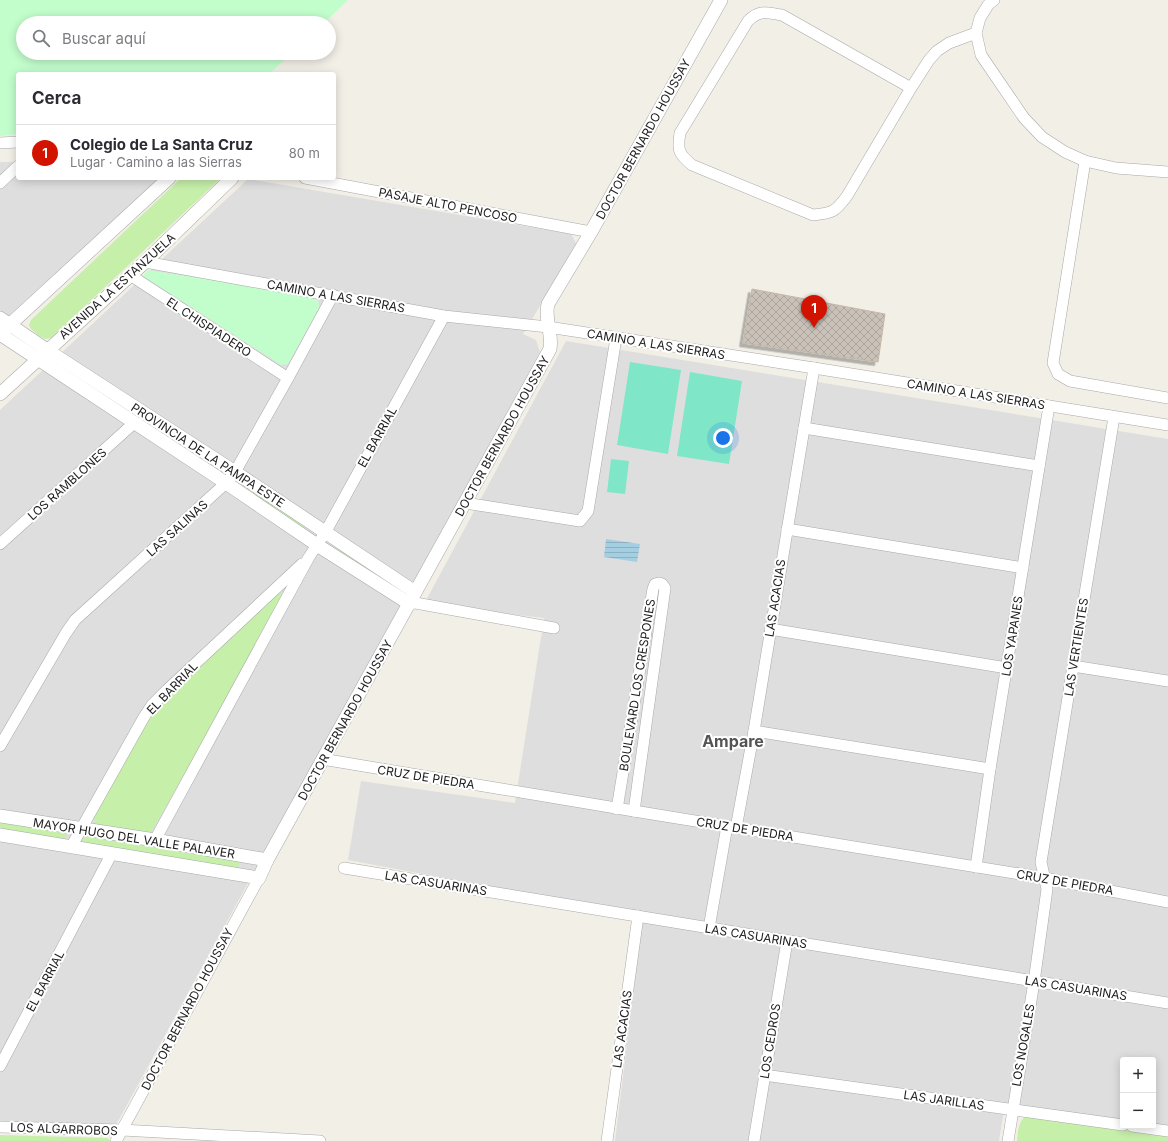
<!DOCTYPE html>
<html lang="es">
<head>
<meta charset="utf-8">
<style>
  :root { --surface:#fff; --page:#f7f7f7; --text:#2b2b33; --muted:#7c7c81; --line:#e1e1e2; --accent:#d21300 }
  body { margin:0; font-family:Inter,sans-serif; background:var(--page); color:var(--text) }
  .controls { position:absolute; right:12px; bottom:12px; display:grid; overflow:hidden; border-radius:4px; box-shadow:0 2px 10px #0003 }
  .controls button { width:36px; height:36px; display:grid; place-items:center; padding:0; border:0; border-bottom:1px solid var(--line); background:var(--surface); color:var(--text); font:20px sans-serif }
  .you { position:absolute; left:723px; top:438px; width:14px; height:14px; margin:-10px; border:3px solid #fff; border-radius:50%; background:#1a73e8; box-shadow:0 0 0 6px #1a73e833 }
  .badge { display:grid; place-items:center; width:26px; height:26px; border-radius:50%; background:var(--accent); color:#fff; font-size:13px; font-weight:700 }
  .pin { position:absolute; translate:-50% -33px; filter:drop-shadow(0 1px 2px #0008) }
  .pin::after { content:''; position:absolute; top:21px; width:14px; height:12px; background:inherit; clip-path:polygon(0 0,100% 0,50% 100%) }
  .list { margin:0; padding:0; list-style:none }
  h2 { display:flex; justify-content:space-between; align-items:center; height:52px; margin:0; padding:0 16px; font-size:17px }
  h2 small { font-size:13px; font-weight:400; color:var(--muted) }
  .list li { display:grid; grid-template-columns:26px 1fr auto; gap:12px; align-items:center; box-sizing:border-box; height:56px; padding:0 16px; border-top:1px solid var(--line) }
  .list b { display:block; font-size:15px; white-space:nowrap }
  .list p { margin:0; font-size:13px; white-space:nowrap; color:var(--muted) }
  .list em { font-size:13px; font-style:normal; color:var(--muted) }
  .icon { flex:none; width:22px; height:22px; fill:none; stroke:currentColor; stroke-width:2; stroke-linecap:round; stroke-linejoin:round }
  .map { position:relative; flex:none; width:1168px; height:1141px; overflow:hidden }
  .search { position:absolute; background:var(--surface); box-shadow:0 2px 10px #0003; left:16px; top:16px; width:320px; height:44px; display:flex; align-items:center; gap:10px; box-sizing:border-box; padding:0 14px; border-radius:22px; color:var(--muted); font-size:15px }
  .panel { position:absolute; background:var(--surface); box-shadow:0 2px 10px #0003; left:16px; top:72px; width:320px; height:108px; border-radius:4px }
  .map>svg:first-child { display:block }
  .residential { fill:#dfdede }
  .grass { fill:#c6efaa }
  .park { fill:#c2fdcc }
  .pitch { fill:#80e6c8 }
  .water { fill:url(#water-rules) }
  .building { fill:url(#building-cross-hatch); stroke:#c5b7a8; filter:url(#shadow) }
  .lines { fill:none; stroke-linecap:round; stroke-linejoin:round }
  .minor-casing { stroke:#a8a8a8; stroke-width:12 }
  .tertiary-casing { stroke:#a8a8a8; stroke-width:14 }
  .minor { stroke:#fff; stroke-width:11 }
  .tertiary { stroke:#fff; stroke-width:13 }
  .labels { text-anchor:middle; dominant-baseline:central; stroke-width:4; stroke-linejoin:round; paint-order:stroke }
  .street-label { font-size:12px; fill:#212121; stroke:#fff }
  .district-label { font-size:16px; font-weight:bold; fill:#545454; stroke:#fff }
</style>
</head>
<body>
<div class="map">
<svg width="1168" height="1141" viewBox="0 0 1168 1141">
  <defs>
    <pattern id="water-rules" width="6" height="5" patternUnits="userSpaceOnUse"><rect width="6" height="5" fill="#a4cfe2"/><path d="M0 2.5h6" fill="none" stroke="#8db1c2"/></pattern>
    <pattern id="building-cross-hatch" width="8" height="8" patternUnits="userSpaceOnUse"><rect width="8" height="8" fill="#cac2b9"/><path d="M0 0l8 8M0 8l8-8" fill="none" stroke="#ada69f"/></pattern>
    <filter id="shadow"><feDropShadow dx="-3.5" dy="3.5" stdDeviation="0" flood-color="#0004"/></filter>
  </defs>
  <rect width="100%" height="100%" fill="#f2efe7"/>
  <!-- residential -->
  <g class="residential">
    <polygon points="0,162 18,162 18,178 159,178 0,326"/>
    <polygon points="248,179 571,234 577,245 523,334 536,340 540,352 397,615 265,852 116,1125 0,1124 0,410"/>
    <polygon points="566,341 1168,439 1168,1127 1153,1125 1153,1060 1123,1060 1123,1121 1005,1104 999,1141 615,1141 643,915 348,860 361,781 515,803 544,618 424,604"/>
  </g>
  <!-- grass -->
  <g class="grass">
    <polygon points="181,178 221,178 51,338 45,339 39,336 31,329 29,325 31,320"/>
    <polygon points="244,485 307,527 305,530 242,488"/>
    <polygon points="338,548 399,588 397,591 336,551"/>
    <polygon points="278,593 283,594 284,597 152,831 146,834 96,825 93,817 152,712 162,701"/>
    <polygon points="0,822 66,833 65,840 0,830"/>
    <polygon points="83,836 239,861 238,868 82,843"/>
    <path d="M1027 1116 1168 1136V1141H1017C1018 1132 1018 1120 1027 1116Z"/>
    <polygon points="0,1135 107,1138 111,1141 0,1141"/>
  </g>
  <!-- park -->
  <g class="park">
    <polygon points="0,0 348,0 324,23 23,23 23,53 292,53 269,74 18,74 18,134 0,136"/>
    <polygon points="148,270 310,295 318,300 319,308 288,364 281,365 143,276"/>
  </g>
  <!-- pitch -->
  <g class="pitch">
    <polygon points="630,362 681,370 668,454 617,445"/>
    <polygon points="690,372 742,381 729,464 677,456"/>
    <polygon points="611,459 629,461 625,494 607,492"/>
  </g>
  <!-- water -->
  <polygon class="water" points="606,539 640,544 637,562 604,557"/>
  <!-- building -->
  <polygon class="building" points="752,289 885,314 878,362 743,343"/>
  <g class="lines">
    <defs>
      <g id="minor">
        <polyline points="994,0 988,5 980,18 976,33 981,55 1024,118 1042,137 1065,152 1085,161 1116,168 1168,172"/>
        <path d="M911 88 782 15C767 13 760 9 748 21L680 133C677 151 679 154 692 165L813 215C833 213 835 212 847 196L911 88 929 60 937 51 949 43 976 33"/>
        <polyline points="0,143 18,142"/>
        <polyline points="1085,161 1053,363 1058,374 1070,381 1168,398"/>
        <polyline points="305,178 591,232"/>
        <polyline points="0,183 18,166"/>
        <polyline points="145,262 444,316 548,327 814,368 1168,425"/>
        <polyline points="130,275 288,378"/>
        <polyline points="804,428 1039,466"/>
        <polyline points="465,503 580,521 588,511 616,338"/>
        <polyline points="787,529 1023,568"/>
        <polyline points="0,544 134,423"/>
        <polyline points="410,602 554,628"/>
        <polyline points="770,629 1007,668"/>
        <polyline points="1073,666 1168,681"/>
        <polyline points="754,731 990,769"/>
        <polyline points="0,746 66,633 75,620 226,483 235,472 288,378 333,295"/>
        <polyline points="322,759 634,811 1044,878 1168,902"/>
        <polyline points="617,809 653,589 655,584 659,583 662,584 665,588 634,811"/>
        <polyline points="736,828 754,731 814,368"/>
        <polyline points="155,840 309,557 325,533 444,316"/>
        <polyline points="71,847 144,717 152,705 167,690 302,564"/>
        <polyline points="976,867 990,769 1049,406"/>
        <polyline points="344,868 1168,1003"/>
        <polyline points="709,928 727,826"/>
        <polyline points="0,1066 112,853"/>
        <polyline points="764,1075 1123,1125"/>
        <polyline points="1132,1126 1168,1131"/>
        <polyline points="0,1127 122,1130 320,1141"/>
        <polyline points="116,1141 259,878"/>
        <polyline points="607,1141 638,916"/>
        <polyline points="754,1141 787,941"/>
        <polyline points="1008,1141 1034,982 1047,889 1041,862 1114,417"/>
      </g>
      <g id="tertiary">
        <polyline points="0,318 47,350 235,472 415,592"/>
        <polyline points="4,330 169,178"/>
        <polyline points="0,334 226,483 317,545 410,604"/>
        <polyline points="0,394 145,262 232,178"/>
        <polyline points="0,816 155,840 267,860"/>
        <path d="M0 835 259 878 267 860 550 349C553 334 544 319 548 304L591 232 721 0"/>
      </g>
    </defs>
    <!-- minor casing -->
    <use href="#minor" class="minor-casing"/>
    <!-- tertiary casing -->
    <use href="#tertiary" class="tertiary-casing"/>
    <!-- minor -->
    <use href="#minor" class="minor"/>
    <!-- tertiary -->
    <use href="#tertiary" class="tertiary"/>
  </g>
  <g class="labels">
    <!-- street labels -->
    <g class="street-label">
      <text transform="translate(643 139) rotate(-61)">DOCTOR BERNARDO HOUSSAY</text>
      <text transform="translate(448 205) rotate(11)">PASAJE ALTO PENCOSO</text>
      <text transform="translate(117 286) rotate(-42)">AVENIDA LA ESTANZUELA</text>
      <text transform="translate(336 296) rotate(10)">CAMINO A LAS SIERRAS</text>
      <text transform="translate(209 327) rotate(33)">EL CHISPIADERO</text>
      <text transform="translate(656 344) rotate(9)">CAMINO A LAS SIERRAS</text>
      <text transform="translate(976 394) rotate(9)">CAMINO A LAS SIERRAS</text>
      <text transform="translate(502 436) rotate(-61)">DOCTOR BERNARDO HOUSSAY</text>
      <text transform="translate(377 437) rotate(-61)">EL BARRIAL</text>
      <text transform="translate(208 455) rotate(33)">PROVINCIA DE LA PAMPA ESTE</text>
      <text transform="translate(67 484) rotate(-42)">LOS RAMBLONES</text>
      <text transform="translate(177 528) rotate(-42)">LAS SALINAS</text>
      <text transform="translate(775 598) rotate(-81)">LAS ACACIAS</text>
      <text transform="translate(1012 636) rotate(-81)">LOS YAPANES</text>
      <text transform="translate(1076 647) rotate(-81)">LAS VERTIENTES</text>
      <text transform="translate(637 685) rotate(-81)">BOULEVARD LOS CRESPONES</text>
      <text transform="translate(172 688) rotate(-46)">EL BARRIAL</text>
      <text transform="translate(345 720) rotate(-61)">DOCTOR BERNARDO HOUSSAY</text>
      <text transform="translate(426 777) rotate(9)">CRUZ DE PIEDRA</text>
      <text transform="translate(745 829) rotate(9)">CRUZ DE PIEDRA</text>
      <text transform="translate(134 838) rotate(9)">MAYOR HUGO DEL VALLE PALAVER</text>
      <text transform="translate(1065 882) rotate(10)">CRUZ DE PIEDRA</text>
      <text transform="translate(436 883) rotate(9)">LAS CASUARINAS</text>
      <text transform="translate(756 936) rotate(9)">LAS CASUARINAS</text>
      <text transform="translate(45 981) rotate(-62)">EL BARRIAL</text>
      <text transform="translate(1076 988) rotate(9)">LAS CASUARINAS</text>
      <text transform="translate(187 1009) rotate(-62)">DOCTOR BERNARDO HOUSSAY</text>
      <text transform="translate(622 1029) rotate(-82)">LAS ACACIAS</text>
      <text transform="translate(770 1041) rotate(-81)">LOS CEDROS</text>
      <text transform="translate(1023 1045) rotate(-80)">LOS NOGALES</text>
      <text transform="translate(944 1100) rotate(8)">LAS JARILLAS</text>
      <text transform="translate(64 1129) rotate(2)">LOS ALGARROBOS</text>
    </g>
    <!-- district labels -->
    <g class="district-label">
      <text x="733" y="741">Ampare</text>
    </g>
  </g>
</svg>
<div class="controls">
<button>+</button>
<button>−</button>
</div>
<div class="you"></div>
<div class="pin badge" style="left:814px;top:328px">1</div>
<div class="search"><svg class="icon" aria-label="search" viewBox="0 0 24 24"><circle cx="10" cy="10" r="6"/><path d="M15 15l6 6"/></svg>Buscar aquí</div>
<section class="panel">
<h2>Cerca<small></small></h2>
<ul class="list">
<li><span class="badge">1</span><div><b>Colegio de La Santa Cruz</b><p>Lugar · Camino a las Sierras</p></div><em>80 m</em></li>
</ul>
</section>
</div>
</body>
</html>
